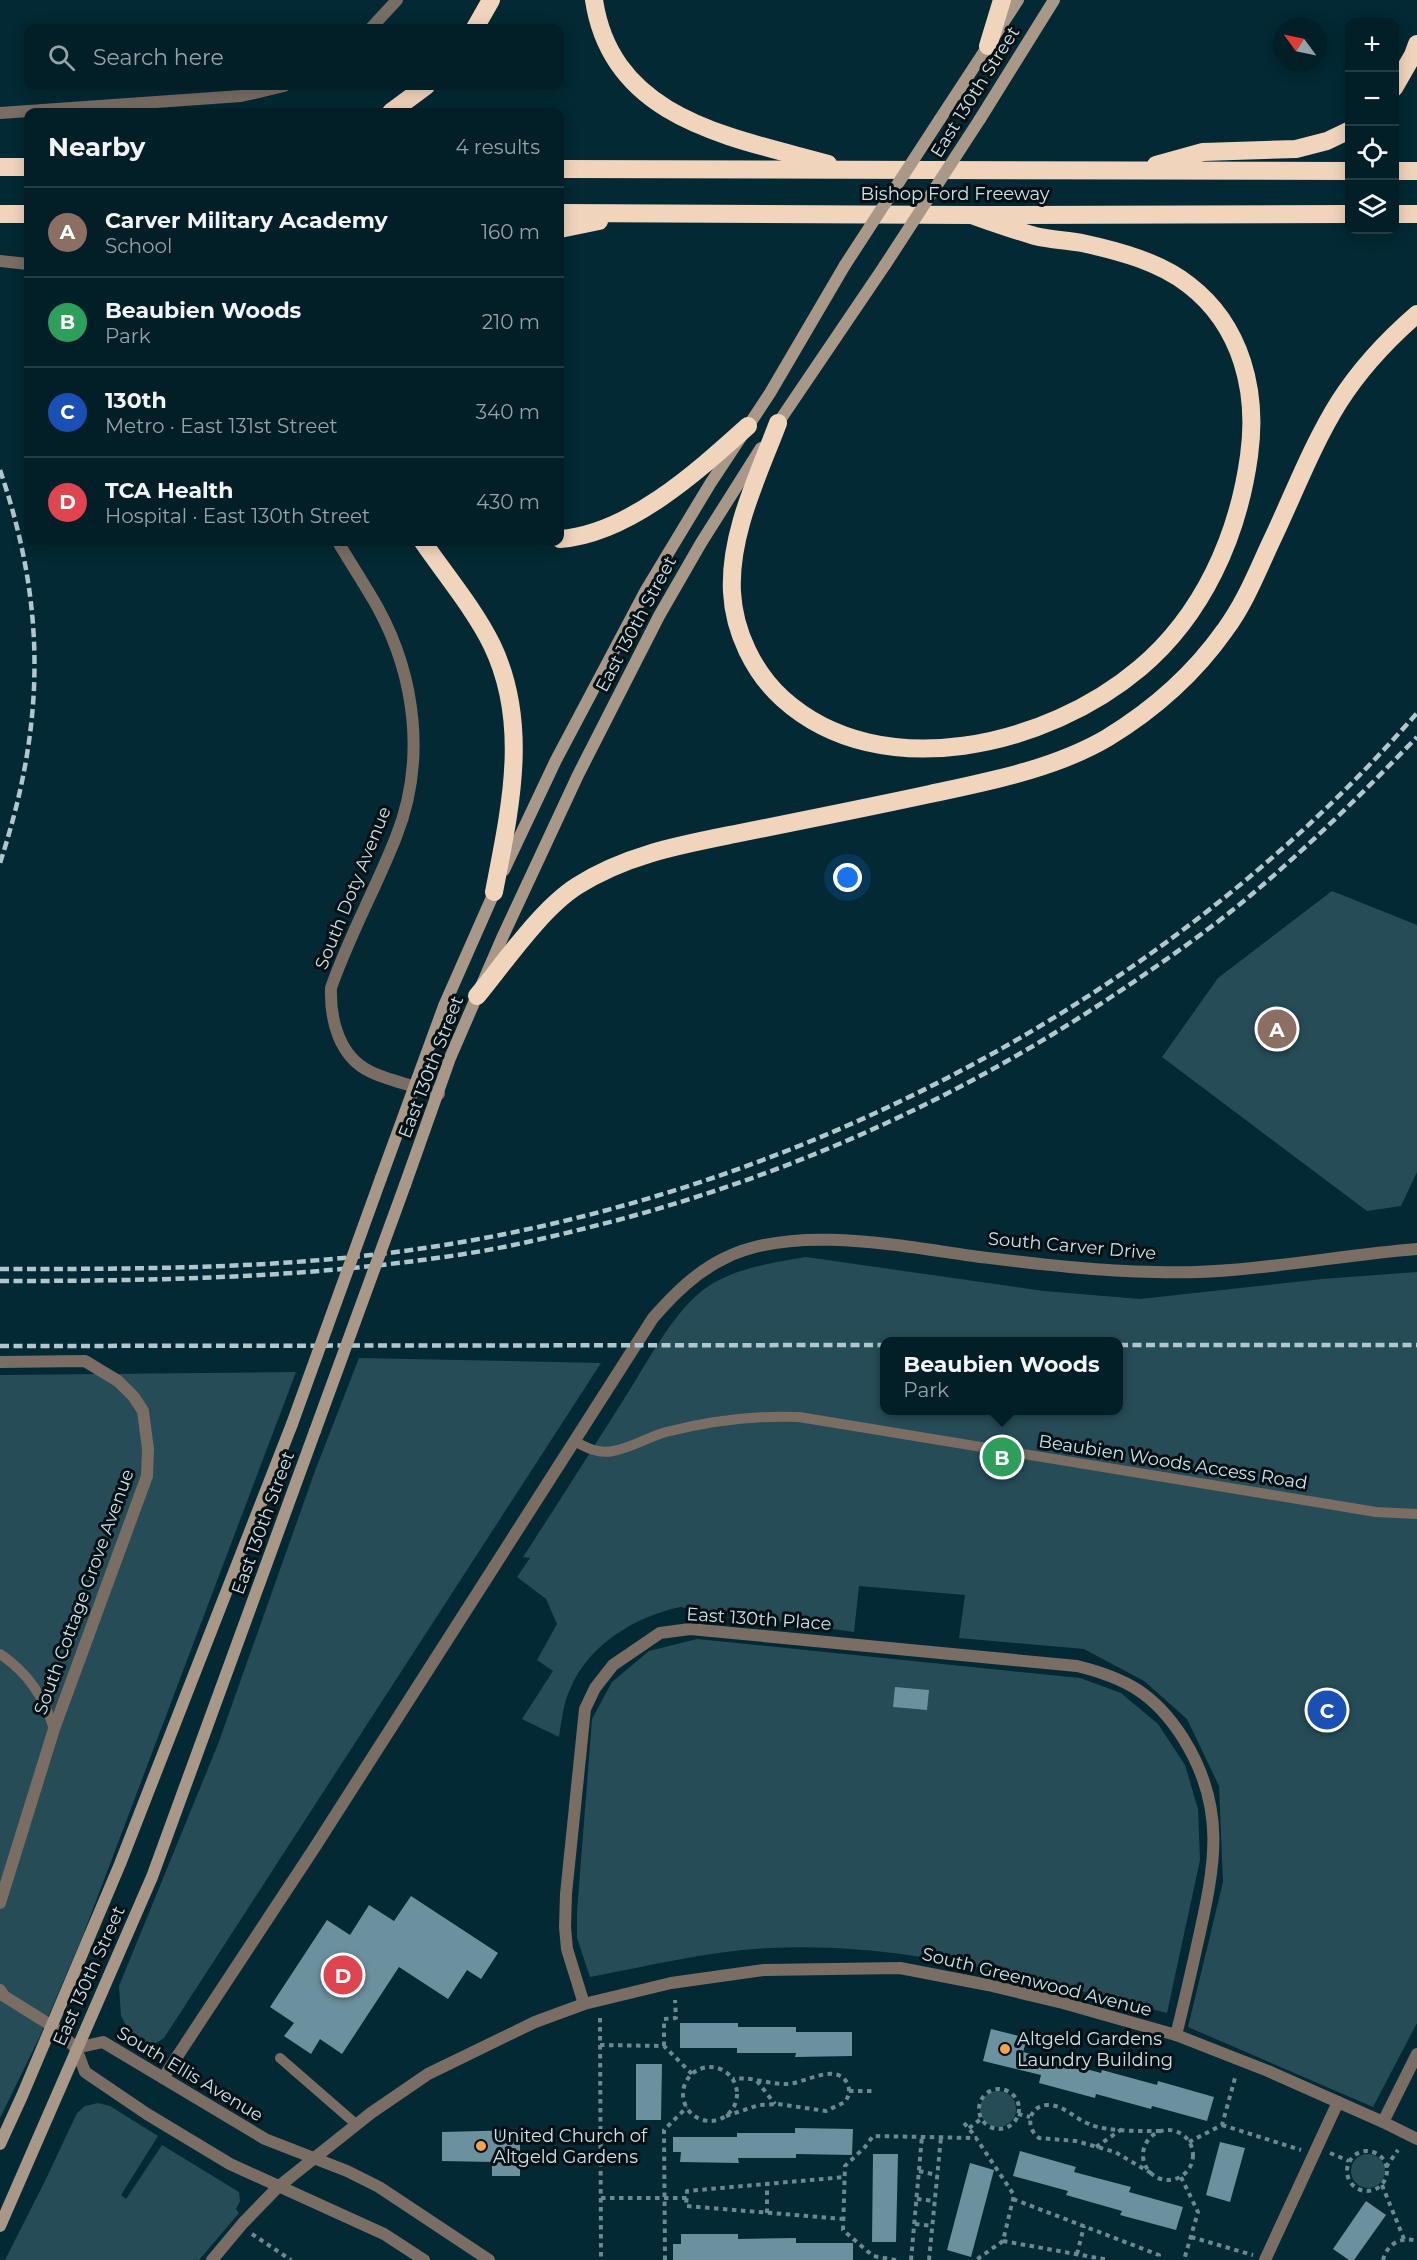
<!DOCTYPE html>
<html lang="en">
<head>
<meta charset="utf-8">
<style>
  :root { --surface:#021f27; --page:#102c33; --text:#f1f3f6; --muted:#96a2a7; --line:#233d44; --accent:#0f766e }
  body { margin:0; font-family:Montserrat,sans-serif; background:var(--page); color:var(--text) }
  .controls { position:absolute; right:18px; top:18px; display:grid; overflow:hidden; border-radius:12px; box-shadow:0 3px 15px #0003 }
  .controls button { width:54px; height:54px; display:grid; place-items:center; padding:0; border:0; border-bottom:2px solid var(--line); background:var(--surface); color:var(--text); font:30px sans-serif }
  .compass { position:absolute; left:1273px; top:18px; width:54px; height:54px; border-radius:50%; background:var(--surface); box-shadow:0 3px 15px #0003; rotate:303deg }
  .you { position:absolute; left:848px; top:878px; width:21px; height:21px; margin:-15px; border:4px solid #fff; border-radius:50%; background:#1a73e8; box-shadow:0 0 0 9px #1a73e833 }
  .badge { display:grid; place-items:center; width:39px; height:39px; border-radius:50%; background:var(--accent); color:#fff; font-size:20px; font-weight:700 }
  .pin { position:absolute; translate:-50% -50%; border:3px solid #fff; box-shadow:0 2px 6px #0006 }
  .popup { position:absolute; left:880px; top:1337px; width:243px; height:78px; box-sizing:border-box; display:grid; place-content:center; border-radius:12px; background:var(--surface); filter:drop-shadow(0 2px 4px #0005); font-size:20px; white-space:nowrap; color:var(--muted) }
  .popup b { font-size:22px; color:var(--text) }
  .popup::after { content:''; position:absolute; left:50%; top:100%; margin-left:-12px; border:12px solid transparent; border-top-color:var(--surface) }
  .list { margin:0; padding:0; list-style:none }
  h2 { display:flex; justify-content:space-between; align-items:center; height:78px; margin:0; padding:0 24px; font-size:26px }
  h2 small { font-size:20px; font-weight:400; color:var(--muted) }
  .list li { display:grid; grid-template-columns:39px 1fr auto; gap:18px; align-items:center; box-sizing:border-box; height:90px; padding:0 24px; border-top:2px solid var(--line) }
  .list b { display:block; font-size:22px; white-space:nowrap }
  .list p { margin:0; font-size:20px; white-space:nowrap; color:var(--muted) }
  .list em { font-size:20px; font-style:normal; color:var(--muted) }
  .icon { flex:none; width:33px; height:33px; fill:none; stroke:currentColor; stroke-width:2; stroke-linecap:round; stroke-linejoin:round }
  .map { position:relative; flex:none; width:1417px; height:2260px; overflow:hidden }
  .search { position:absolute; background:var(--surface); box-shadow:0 3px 15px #0003; left:24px; top:24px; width:540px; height:66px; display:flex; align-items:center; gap:15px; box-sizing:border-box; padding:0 21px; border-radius:12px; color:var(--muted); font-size:22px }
  .panel { position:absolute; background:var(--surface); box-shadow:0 3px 15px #0003; left:24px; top:108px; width:540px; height:438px; border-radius:12px }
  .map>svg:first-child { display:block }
  .green { fill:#264c57; fill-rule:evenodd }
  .building { fill:#6c919e }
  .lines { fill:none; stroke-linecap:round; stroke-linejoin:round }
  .path { stroke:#6c8991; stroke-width:4; stroke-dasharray:4.5 4.5; stroke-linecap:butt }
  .service { stroke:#796d64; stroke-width:10 }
  .minor { stroke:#796d64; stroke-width:12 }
  .tertiary { stroke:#796d64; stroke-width:12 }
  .secondary { stroke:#a99788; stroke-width:12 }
  .motorway { stroke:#f1d4bc; stroke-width:18 }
  .rail { stroke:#b0c7ce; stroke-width:4.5; stroke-dasharray:9 4.5; stroke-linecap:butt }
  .secondary-bridge { stroke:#a99788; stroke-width:12 }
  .poi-dot { fill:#f9a04c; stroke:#031014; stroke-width:2 }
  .labels { text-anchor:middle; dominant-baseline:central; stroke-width:6; stroke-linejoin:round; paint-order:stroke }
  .street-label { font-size:18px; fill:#cde1e7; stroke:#031014 }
  .poi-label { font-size:18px; fill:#cde1e7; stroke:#031014; text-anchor:start }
</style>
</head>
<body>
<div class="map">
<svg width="1417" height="2260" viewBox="0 0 1417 2260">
  <rect width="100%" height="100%" fill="#022934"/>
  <!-- green -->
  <g class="green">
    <polygon points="1332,891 1417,925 1417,1172 1401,1206 1367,1211 1162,1057 1218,978"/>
    <path d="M806 1257 1044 1291 1140 1299 1322 1279 1417 1272V2023L1373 2107 1188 2027 1223 1882 1219 1786 1187 1719 1144 1681 1084 1649 959 1638 965 1595 859 1586 854 1632 680 1607C636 1617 590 1643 571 1687 563 1703 562 1719 559 1737L522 1719 553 1671 537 1660 557 1624 546 1599 517 1577 530 1558 523 1557C559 1502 594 1446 629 1391 649 1359 671 1318 698 1294 727 1269 770 1263 806 1257ZM885 1342H1119V1410H885Z"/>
    <polygon points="359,1358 601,1363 164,2038 150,2047 135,2041 121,2016 119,1986 218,1744 315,1471"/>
    <polygon points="296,1372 82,1938 39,2038 0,2118 0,1375"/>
    <path d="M697 1639 1080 1678 1121 1693 1158 1724 1185 1765 1198 1809 1200 1860 1167 2013C1035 1980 907 1941 769 1948 709 1951 649 1966 590 1977L577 1938V1912L592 1719 612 1682 649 1651Z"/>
    <circle cx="998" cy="2109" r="18"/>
    <polygon points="98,2103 110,2106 158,2136 121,2195 126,2199 162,2145 239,2192 240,2201 236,2209 239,2213 199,2260 5,2260 45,2181 77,2113 85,2106"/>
    <circle cx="1368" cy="2171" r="17"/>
  </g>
  <!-- building -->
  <g class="building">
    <polygon points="895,1687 929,1690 927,1710 893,1707"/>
    <polygon points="411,1896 498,1953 481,1979 467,1970 448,1999 399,1967 342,2054 320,2039 311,2054 284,2036 294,2023 270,2007 327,1920 350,1935 369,1905 394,1921"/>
    <polygon points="680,2023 738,2023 738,2027 796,2027 796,2032 852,2032 852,2056 795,2057 796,2053 737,2053 737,2048 680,2048"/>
    <polygon points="991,2029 1027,2038 1023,2052 1101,2073 1102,2070 1157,2085 1158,2081 1214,2097 1207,2121 1152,2106 1151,2109 1096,2094 1095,2098 1039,2083 1041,2075 983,2061"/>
    <polygon points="636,2064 662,2064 661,2120 636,2120"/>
    <polygon points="795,2128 853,2129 852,2155 796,2154 796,2158 738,2158 739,2163 680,2162 681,2152 673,2152 673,2137 737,2137 737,2133 795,2133"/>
    <polygon points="520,2130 520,2176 492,2176 492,2162 442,2161 442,2132"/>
    <polygon points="1220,2142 1245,2148 1230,2202 1206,2195"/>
    <polygon points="1020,2151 1076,2167 1074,2172 1131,2187 1129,2192 1183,2207 1176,2230 1120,2215 1122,2211 1066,2195 1068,2191 1013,2176"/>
    <polygon points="873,2154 898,2154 896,2242 872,2242"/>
    <polygon points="970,2163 994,2170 971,2257 947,2250"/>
    <polygon points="1366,2201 1386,2215 1354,2260 1349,2260 1333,2249"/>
    <polygon points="681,2234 738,2234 738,2239 796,2238 796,2243 853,2243 853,2260 673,2260 673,2244 681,2244"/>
  </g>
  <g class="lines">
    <!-- path -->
    <g class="path">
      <polyline points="600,2018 601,2260"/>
      <polyline points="600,2045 664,2046 692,2074"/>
      <polyline points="664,2046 664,2019 676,2018 675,2000"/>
      <circle cx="710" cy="2094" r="27"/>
      <polyline points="757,2081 775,2104"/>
      <circle cx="999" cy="2109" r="20"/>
      <polyline points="849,2091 872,2091"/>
      <polyline points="1018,2114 1030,2117"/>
      <path d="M726 2116 759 2105 778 2104 826 2111 845 2102C849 2096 850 2091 848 2085 838 2061 805 2083 788 2084 769 2085 752 2076 733 2079"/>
      <polyline points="964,2123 976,2137"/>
      <polyline points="1222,2125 1301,2150"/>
      <polyline points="969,2128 981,2119"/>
      <circle cx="1168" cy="2155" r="25"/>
      <polyline points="1189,2142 1222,2125 1235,2078"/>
      <polyline points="1096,2147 1122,2129"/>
      <circle cx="1367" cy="2171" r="20"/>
      <polyline points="1330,2153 1349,2161"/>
      <polyline points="1386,2167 1398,2150"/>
      <polyline points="919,2171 937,2175"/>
      <path d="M1151 2173 1115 2152 1076 2141 1039 2138C1025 2128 1028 2106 1047 2105 1063 2104 1075 2119 1089 2124 1107 2132 1144 2131 1164 2131"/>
      <polyline points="1181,2177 1198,2212 1184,2260"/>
      <polyline points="1382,2185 1404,2239"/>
      <polyline points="601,2198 687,2198"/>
      <polyline points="917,2199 935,2201"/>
      <polyline points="1013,2199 1159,2255 1157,2260"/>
      <polyline points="767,2213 767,2184"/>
      <polyline points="844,2219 686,2206 687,2191 845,2177"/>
      <polyline points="915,2224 932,2226"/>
      <polyline points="252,2234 291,2260"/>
      <polyline points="1191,2237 1253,2255"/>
      <polyline points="1003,2241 1109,2260"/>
      <polyline points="1077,2254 1084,2226"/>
      <polyline points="665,2260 664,2130 687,2107"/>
      <polyline points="896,2260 873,2256 843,2230 845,2166 865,2147 873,2136 976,2138 1014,2195 1003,2241 976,2260"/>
      <polyline points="911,2260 922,2136"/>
      <polyline points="929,2260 941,2137"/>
      <path d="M1383 2260C1387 2244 1401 2236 1417 2241"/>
    </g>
    <!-- service -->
    <g class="service">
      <path d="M574 1441C587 1448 598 1454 613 1451 631 1448 648 1437 666 1432 710 1421 754 1415 799 1417L1376 1512 1417 1514"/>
      <path d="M0 1654C28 1673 44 1697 54 1729"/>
      <polyline points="280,2058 357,2125"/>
    </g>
    <!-- minor -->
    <g class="minor">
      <polyline points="0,1362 85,1361 118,1381 134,1397 143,1411 148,1449 147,1476 54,1729 0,1903"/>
      <polyline points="0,1990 4,1996 52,2026 76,2048 85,2072 147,2114 230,2164 384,2234 424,2260"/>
      <path d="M584 2004 567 1949 565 1927 566 1894 585 1709 595 1688 613 1665 660 1633 690 1629 1077 1666C1126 1678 1155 1694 1183 1738 1227 1808 1215 1865 1198 1941 1191 1972 1184 2004 1176 2035"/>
      <polyline points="76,2048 103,2042 265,2139 347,2171 379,2187 489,2260"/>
      <path d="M163 2078 315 1847 653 1318C674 1294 696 1272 725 1258 795 1223 905 1247 980 1257 1039 1264 1097 1271 1156 1272 1243 1275 1330 1256 1417 1249"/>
      <polyline points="1383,2122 1417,2054"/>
      <polyline points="212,2260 243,2223 278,2187 371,2113 428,2074 535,2022 584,2004 671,1983 764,1970 900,1968 988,1985 1063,2003 1176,2035 1268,2071 1383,2122 1417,2139"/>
      <polyline points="1265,2260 1338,2102"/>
    </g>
    <!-- tertiary -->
    <g class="tertiary">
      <polyline points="371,28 397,0"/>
      <polyline points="0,113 241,96 284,86"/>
      <polyline points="0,261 28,264"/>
      <path d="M338 542C351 564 365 585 378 608 416 678 426 762 396 837 376 888 349 936 331 988 330 1020 339 1057 371 1072 392 1082 417 1086 439 1094"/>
    </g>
    <!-- secondary -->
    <g class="secondary">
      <polyline points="940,119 1018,0"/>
      <polyline points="980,119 1054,0"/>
      <polyline points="774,429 885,265"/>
      <polyline points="504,870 556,760 646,590 710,484 770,393 845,265"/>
      <polyline points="381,1178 444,1006 497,886"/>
      <polyline points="405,1185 450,1058 503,936 578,775 659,616 701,543 761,448"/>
      <polyline points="0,2144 22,2096 120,1864 292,1424"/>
      <polyline points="0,2226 152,1877 315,1431"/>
    </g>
    <!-- motorway -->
    <g class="motorway">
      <path d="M594 0C612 120 732 137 828 164"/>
      <polyline points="475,28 491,0"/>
      <polyline points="988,46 1002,0"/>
      <polyline points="1394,88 1413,55 1417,44"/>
      <polyline points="391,112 426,86"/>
      <polyline points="1156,165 1203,152 1296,149 1327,141 1350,130"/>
      <polyline points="0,167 28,167"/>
      <polyline points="560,169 1350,171"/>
      <polyline points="1394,171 1417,171"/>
      <polyline points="560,213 971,215 1350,214"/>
      <polyline points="0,214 28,214"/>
      <polyline points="1394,214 1417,214"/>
      <polyline points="560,229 599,221"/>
      <path d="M778 423C758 476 729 534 732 592 734 632 754 673 783 699 881 787 1048 746 1140 668 1203 615 1238 536 1249 456 1258 392 1242 326 1189 285 1160 262 1119 251 1082 243 1067 240 1051 240 1035 236 1014 230 992 222 971 215"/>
      <path d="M560 539C629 534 698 471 748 426"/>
      <path d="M423 542C445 574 475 610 492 645 530 724 510 809 494 892"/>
      <path d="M477 996C505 962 541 909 577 886 625 855 680 845 735 834 800 821 865 808 930 794 990 781 1054 769 1107 738 1153 710 1194 674 1225 630 1245 603 1257 572 1271 542 1293 496 1312 445 1339 402 1360 369 1387 340 1417 314"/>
    </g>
    <!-- rail -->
    <g class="rail">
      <path d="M0 470C47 608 45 725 0 863"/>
      <path d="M0 1269C137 1269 275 1269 411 1250 791 1197 1164 1003 1417 713"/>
      <path d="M0 1281C156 1281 310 1278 464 1254 516 1246 567 1233 618 1220 796 1172 958 1099 1111 997 1159 965 1207 932 1251 895 1310 845 1364 792 1417 737"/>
      <polyline points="1119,1345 1417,1345"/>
      <polyline points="0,1346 885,1345"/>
    </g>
    <!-- secondary-bridge -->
    <g class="secondary-bridge">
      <polyline points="845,265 940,119"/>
      <polyline points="885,265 980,119"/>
      <polyline points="292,1424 381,1178"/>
      <polyline points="315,1431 405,1185"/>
    </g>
  </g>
  <!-- markers -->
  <g class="poi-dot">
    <circle cx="1005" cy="2049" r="6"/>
    <circle cx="481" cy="2146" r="6"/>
  </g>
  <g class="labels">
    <!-- street labels -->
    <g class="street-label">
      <text transform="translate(975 92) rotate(-58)">East 130th Street</text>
      <text x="955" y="194">Bishop Ford Freeway</text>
      <text transform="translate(636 624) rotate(-62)">East 130th Street</text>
      <text transform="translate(353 888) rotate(-68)">South Doty Avenue</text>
      <text transform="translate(431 1067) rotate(-69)">East 130th Street</text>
      <text transform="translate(1072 1246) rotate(5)">South Carver Drive</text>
      <text transform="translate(1173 1462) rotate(9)">Beaubien Woods Access Road</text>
      <text transform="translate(263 1523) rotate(-70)">East 130th Street</text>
      <text transform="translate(84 1592) rotate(-70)">South Cottage Grove Avenue</text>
      <text transform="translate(759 1619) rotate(4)">East 130th Place</text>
      <text transform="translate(89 1976) rotate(-66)">East 130th Street</text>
      <text transform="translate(1037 1982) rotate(14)">South Greenwood Avenue</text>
      <text transform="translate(190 2074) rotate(31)">South Ellis Avenue</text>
    </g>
    <!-- poi labels -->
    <g class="poi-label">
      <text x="1017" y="2039">Altgeld Gardens<tspan x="1017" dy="21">Laundry Building</tspan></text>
      <text x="493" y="2136">United Church of<tspan x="493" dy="21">Altgeld Gardens</tspan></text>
    </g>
  </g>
</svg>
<div class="controls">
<button>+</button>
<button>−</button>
<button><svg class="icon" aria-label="locate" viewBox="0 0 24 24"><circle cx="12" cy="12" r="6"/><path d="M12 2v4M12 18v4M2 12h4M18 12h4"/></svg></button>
<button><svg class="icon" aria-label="layers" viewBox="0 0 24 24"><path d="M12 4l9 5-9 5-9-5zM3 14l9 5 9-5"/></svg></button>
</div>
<svg class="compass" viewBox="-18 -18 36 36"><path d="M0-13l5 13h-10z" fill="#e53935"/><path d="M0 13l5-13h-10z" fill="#96a2a7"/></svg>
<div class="you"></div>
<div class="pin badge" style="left:1277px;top:1029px;background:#8d6e63">A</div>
<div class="pin badge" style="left:1002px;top:1457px;background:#2e9e5b">B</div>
<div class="popup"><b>Beaubien Woods</b>Park</div>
<div class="pin badge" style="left:1327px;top:1710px;background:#1a4fb4">C</div>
<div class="pin badge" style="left:343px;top:1975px;background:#e0444e">D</div>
<div class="search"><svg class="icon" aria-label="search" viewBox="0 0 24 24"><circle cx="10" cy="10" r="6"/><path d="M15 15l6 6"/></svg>Search here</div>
<section class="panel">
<h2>Nearby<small>4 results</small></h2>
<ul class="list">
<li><span class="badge" style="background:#8d6e63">A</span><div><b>Carver Military Academy</b><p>School</p></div><em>160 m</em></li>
<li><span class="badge" style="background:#2e9e5b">B</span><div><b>Beaubien Woods</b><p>Park</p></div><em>210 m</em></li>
<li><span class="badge" style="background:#1a4fb4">C</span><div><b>130th</b><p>Metro · East 131st Street</p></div><em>340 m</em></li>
<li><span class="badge" style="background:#e0444e">D</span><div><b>TCA Health</b><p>Hospital · East 130th Street</p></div><em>430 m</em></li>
</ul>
</section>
</div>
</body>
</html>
